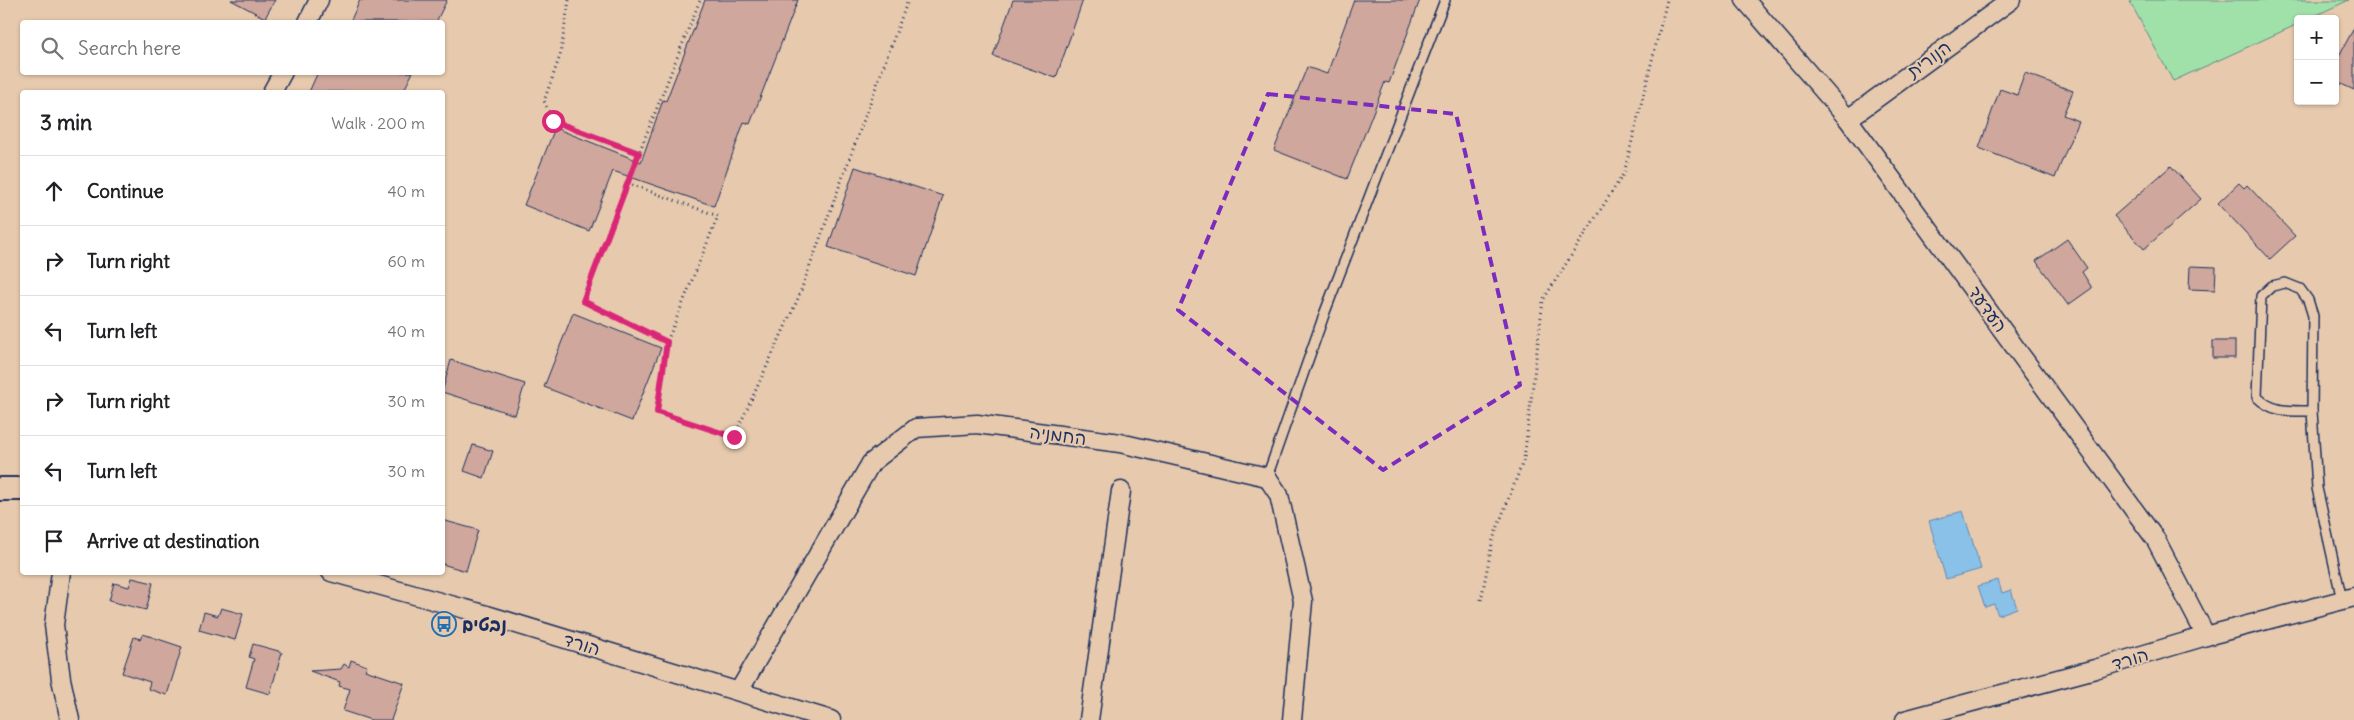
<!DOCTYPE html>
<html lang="en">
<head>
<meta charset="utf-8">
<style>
  :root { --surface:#fff; --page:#f2f2f2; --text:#202124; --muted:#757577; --line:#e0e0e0 }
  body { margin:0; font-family:Delius,"Playpen Sans Hebrew",sans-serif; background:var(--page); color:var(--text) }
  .controls { position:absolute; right:15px; top:15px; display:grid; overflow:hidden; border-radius:5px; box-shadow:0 1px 4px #0004 }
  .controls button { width:45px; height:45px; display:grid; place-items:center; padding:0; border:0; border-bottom:1px solid var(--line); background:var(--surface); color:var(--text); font:25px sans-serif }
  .stop { position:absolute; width:15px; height:15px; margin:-11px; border:4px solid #db2777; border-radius:50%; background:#fff }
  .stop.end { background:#db2777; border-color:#fff; box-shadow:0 1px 5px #0008 }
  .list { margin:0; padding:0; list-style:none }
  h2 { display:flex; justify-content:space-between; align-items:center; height:65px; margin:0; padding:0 20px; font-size:21px }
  h2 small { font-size:16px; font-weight:400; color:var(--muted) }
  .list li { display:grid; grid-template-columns:32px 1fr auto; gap:15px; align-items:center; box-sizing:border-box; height:70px; padding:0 20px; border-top:1px solid var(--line) }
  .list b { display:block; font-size:19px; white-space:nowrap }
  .list em { font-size:16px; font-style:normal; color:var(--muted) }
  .icon { flex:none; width:28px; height:28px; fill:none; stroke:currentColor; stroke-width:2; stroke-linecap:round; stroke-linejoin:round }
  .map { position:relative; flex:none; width:2354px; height:720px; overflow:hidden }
  .search { position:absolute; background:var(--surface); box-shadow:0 1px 4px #0004; left:20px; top:20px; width:425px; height:55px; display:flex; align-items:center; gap:12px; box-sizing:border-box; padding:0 18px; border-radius:5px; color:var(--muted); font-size:19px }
  .panel { position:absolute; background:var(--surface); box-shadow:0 1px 4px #0004; left:20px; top:90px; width:425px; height:485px; border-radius:5px }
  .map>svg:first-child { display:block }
  .green { fill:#a0e1aa; stroke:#5e8884 }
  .water { fill:#8ac1e8; stroke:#5e87b1 }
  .building { fill:#cfa79c; stroke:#1b2f5e }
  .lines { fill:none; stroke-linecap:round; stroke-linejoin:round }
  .service-casing { stroke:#1b2f5e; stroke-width:12 }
  .minor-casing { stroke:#1b2f5e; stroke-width:21 }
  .tertiary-casing { stroke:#1b2f5e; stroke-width:26 }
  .path { stroke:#1b2f5e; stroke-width:3; stroke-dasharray:1 4; stroke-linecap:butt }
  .service { stroke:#e7caae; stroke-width:9 }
  .minor { stroke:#e7caae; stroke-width:18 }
  .tertiary { stroke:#e7caae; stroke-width:22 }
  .route { stroke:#db2777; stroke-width:6 }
  .marked { fill:none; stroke:#7b2cbf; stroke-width:4; stroke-dasharray:10 6; stroke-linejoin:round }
  .labels { text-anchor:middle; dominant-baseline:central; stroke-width:4; stroke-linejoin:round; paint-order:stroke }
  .street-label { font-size:18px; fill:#1b2f5e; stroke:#e7caae }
  .poi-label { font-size:18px; font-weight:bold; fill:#1b2f5e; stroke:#e7caae; text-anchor:start }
</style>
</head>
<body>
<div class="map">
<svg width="2354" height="720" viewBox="0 0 2354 720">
  <rect width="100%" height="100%" fill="#e7caae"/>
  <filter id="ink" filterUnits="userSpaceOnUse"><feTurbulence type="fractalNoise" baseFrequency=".02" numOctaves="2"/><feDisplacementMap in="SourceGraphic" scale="10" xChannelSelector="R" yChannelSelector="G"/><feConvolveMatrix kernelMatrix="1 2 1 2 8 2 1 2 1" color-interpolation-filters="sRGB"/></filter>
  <g filter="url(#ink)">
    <!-- green -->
    <polygon class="green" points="2129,0 2349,0 2308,19 2298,19 2298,24 2173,81"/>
    <!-- water -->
    <g class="water">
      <polygon points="1963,511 1981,569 1946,579 1929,521"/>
      <polygon points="1998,580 2002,593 2011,590 2017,608 1998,615 1994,604 1985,607 1978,586"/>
    </g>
    <!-- building -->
    <g class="building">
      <polygon points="231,0 275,0 265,18"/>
      <polygon points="360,0 447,0 436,22 350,22"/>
      <polygon points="705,0 798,0 750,124 744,122 714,206 613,171 589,231 524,205 555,128 641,162 663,100 666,101"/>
      <polygon points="1013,0 1083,0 1056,78 993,56"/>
      <polygon points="1354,0 1420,0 1389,83 1385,82 1347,179 1274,150 1307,67 1327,74"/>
      <polygon points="2354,28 2354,90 2335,81 2335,63"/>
      <polygon points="318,72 413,72 403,92 309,92"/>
      <polygon points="2025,73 2073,91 2063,115 2078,121 2055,178 1979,148 2000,89 2017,95"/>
      <polygon points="2171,166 2201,199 2144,249 2114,216"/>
      <polygon points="855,167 943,196 916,276 828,247"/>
      <polygon points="2239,183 2244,188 2247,185 2295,236 2270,259 2218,203"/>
      <polygon points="2067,239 2087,268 2082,272 2092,288 2068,305 2036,261"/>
      <polygon points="2190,266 2216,267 2215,290 2189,289"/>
      <polygon points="573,313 661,348 632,421 544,387"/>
      <rect x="2213" y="341" width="22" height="17"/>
      <polygon points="451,360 525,384 515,415 442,392"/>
      <polygon points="473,445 493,451 484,478 464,471"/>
      <polygon points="442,520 478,530 466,571 442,564"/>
      <polygon points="132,578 153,583 146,610 109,601 114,583 129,587"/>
      <polygon points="221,608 243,614 235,640 199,630 204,612 218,616"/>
      <polygon points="143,634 182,647 167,695 148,689 150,682 122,673 134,637 140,639"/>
      <polygon points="253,644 282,652 270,694 246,687 254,659 249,657"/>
      <polygon points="351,660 367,666 365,670 404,683 391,720 371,720 343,711 350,689 339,686 340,682 310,671 341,669 344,664 349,667"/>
    </g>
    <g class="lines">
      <defs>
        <g id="service">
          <path d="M2285 283 2300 289 2308 300 2313 316 2312 411C2290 411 2273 413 2257 397L2261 296 2272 286Z"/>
          <polyline points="2312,411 2317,488 2342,600"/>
          <polyline points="1267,477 1325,312 1445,0"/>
        </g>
        <g id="minor">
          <polyline points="1745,0 1848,119 2156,540 2206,636"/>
          <polyline points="308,22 319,0"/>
          <polyline points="272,92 283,72"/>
          <polyline points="1848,119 2011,0"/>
          <polyline points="61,572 54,625 61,679 70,720"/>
          <polyline points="331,572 487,615 831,720"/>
          <polyline points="739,691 871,463 916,428 977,424 1120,443 1267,477 1279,495 1303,601 1292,720"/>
          <polyline points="1089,720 1121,491"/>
          <polyline points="1905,720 2095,669 2206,636 2354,597"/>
        </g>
        <polyline id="tertiary" points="0,489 22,489"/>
      </defs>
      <!-- service casing -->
      <use href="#service" class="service-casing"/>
      <!-- minor casing -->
      <use href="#minor" class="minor-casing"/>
      <!-- tertiary casing -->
      <use href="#tertiary" class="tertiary-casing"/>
      <!-- path -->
      <g class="path">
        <polyline points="569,0 560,56 544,101 553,121 639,153"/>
        <polyline points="627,183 700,0"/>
        <polyline points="667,342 583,301 627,183 718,216 667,342 657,412 734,437 797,301 908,0"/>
        <polyline points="1481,600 1493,539 1524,459 1543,300 1624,173 1667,0"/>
      </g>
      <!-- service -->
      <use href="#service" class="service"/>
      <!-- minor -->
      <use href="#minor" class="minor"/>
      <!-- tertiary -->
      <use href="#tertiary" class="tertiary"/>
    </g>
  </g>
  <g class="lines" filter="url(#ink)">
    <!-- route -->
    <polyline class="route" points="553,121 639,153 583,301 667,342 657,412 734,437"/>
  </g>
  <!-- marked area -->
  <path class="marked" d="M1268 94 1456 114 1520 385 1383 470 1178 310Z"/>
  <!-- icons -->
  <defs>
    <symbol id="bus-ring" viewBox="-11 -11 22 22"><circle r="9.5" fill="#e7caae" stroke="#1f6fb2" stroke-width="1.5"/><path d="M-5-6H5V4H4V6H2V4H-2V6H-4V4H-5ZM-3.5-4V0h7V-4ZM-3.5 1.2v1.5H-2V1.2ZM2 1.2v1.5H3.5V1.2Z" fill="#1f6fb2"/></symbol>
  </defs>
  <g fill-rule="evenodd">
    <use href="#bus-ring" x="430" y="610" width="28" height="28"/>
  </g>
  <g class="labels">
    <!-- street labels -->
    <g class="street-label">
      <text transform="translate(1929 59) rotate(-36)">הנורית</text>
      <text transform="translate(1988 309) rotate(54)">העדעד</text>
      <text transform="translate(1058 435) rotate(7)">החמניה</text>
      <text transform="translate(582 644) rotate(17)">הורד</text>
      <text transform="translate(2130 659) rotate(-17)">הורד</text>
    </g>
    <!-- poi labels -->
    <g class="poi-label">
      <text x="462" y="624">נבטים</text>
    </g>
  </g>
</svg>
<div class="controls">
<button>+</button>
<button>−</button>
</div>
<div class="stop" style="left:553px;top:121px"></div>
<div class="stop end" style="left:734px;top:437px"></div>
<div class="search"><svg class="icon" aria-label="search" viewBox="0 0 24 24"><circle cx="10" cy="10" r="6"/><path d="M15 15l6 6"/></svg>Search here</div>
<section class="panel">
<h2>3 min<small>Walk · 200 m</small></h2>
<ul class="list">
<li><svg class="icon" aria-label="ahead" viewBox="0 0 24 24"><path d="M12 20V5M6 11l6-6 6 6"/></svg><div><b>Continue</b></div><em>40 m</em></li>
<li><svg class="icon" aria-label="right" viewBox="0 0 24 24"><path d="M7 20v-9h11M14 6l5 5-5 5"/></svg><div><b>Turn right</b></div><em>60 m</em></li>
<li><svg class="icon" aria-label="left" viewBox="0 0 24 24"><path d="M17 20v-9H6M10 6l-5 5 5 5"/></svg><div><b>Turn left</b></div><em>40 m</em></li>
<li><svg class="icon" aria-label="right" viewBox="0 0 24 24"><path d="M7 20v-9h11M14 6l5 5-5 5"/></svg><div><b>Turn right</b></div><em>30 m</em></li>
<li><svg class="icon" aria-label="left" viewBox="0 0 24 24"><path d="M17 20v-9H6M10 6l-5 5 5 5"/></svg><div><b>Turn left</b></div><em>30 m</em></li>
<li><svg class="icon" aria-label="arrive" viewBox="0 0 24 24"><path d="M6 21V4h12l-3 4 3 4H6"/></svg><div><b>Arrive at destination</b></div></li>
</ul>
</section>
</div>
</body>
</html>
